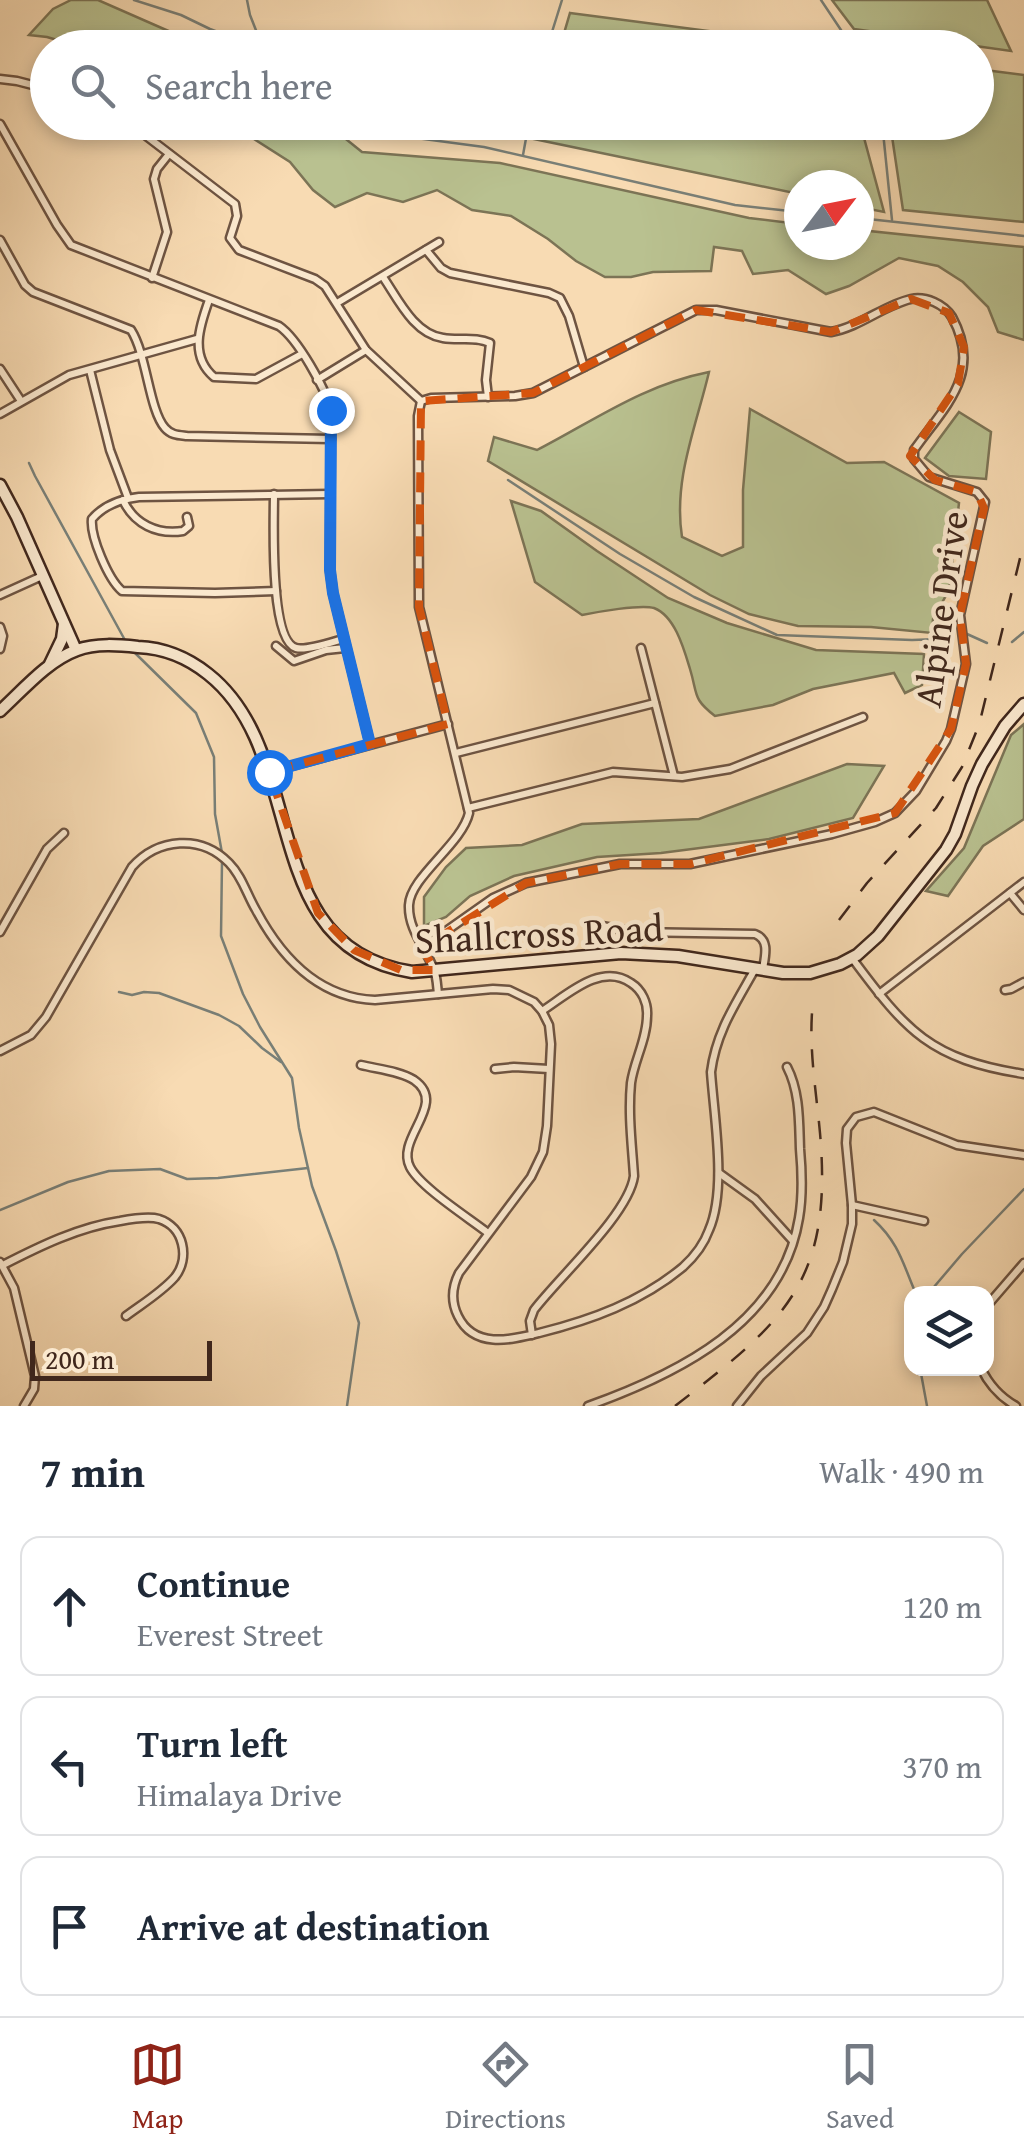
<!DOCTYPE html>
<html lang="en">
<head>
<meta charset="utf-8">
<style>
  :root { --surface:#fff; --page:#f6f6f7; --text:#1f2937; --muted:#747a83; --line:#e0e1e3; --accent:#8f2418 }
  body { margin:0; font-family:"Gentium Book Plus",serif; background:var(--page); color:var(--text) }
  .controls { position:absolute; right:30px; bottom:30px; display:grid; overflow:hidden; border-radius:20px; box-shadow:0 5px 15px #0003 }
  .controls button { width:90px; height:90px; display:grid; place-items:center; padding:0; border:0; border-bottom:2px solid var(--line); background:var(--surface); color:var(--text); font:50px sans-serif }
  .compass { position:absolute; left:784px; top:170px; width:90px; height:90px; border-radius:50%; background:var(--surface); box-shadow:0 5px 15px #0003; rotate:58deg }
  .scale { position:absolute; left:30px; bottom:25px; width:182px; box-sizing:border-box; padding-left:10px; border:5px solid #40271c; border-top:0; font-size:28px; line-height:35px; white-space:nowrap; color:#40271c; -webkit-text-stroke:8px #fae8ce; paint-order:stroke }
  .stop { position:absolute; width:30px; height:30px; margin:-22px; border:8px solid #1a73e8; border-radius:50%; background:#fff }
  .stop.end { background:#1a73e8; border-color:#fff; box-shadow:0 2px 10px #0008 }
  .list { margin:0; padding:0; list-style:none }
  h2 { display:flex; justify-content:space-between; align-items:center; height:130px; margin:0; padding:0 40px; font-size:42px }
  h2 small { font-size:32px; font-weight:400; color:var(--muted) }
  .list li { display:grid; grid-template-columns:65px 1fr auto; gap:30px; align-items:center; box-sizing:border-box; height:140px; margin:0 20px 20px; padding:0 20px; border:2px solid var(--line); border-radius:20px }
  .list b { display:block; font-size:38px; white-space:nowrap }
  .list p { margin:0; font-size:32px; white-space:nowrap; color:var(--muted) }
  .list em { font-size:32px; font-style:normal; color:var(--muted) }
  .icon { flex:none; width:55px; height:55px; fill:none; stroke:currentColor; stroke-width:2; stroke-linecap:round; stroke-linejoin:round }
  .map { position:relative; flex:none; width:1024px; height:1406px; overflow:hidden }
  .search { position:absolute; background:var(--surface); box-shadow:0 5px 15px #0003; left:30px; right:30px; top:30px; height:110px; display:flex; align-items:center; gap:25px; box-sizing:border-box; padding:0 35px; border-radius:55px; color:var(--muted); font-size:38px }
  .sheet { height:610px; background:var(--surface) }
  nav { display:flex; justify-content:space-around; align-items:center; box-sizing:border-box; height:140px; border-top:2px solid var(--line); background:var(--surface); font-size:28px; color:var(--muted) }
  nav a { display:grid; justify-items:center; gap:5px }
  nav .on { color:var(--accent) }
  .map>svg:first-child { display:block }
  .green { fill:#b9c190; stroke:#7c7456; stroke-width:2.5 }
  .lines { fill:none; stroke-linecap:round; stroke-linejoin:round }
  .stream { stroke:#797f77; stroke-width:2.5 }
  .street-casing { stroke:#6e5442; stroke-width:11 }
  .secondary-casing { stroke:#40271c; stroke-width:15 }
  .street { stroke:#fae8ce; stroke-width:6 }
  .secondary { stroke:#fae8ce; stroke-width:10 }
  .rail { stroke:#40271c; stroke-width:2.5; stroke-dasharray:18 18; stroke-linecap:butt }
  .route { stroke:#1a73e8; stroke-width:12 }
  .marked { fill:none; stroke:#d7540e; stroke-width:8; stroke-dasharray:20 12; stroke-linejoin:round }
  .labels { text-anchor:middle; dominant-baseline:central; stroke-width:9; stroke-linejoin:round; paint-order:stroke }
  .street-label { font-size:38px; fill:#40271c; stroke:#fae8ce }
</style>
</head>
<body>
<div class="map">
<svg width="1024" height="1406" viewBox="0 0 1024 1406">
  <rect width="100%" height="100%" fill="#f8dbb3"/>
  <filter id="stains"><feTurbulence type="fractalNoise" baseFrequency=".002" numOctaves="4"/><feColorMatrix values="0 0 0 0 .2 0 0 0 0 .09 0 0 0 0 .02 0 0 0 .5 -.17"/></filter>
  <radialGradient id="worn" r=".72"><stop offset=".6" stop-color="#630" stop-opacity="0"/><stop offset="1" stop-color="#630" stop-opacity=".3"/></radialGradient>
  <!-- green -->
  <g class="green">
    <polygon points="71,0 98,0 205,47 81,47 47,37 29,35 53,9"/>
    <polygon points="832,0 987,0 1011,51 854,29"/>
    <polygon points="570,13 831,47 560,47"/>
    <polygon points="977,69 1024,75 1024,222 903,210 890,123 976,122"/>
    <polygon points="229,123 326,123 362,152 500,163 749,218 799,224 799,245 859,245 859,230 1024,247 1024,340 998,332 988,307 963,282 938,266 899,258 849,286 826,294 788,270 753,274 742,251 714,247 711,271 653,272 631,277 605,277 576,261 548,239 511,216 472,210 437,190 403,202 367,193 335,207 313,190 290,162"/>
    <polygon points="539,123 860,123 884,212 859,207 859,185 799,185 799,194 534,139"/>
    <path d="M709 372C696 427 673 480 682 537L722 556 743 547V490L750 409 847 463 884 462 959 503 949 590 933 619 932 633 871 627 798 626 749 614 710 595 488 461 494 437 537 450C595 420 643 385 709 372Z"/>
    <polygon points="959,412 991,432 986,479 949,476 925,458"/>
    <path d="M511 501 541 511 597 551 668 598 727 623 816 650 924 654 922 685 905 693 894 673 813 689 773 705 715 716C692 698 698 695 690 669 684 649 675 616 654 608 641 604 597 612 582 615L535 582Z"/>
    <polygon points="1024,724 1024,819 983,846 948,896 926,891 964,848 1011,735"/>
    <polygon points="847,764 884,766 853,818 769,839 661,853 597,857 514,876 470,896 446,917 424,926 424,897 446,867 466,848 522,845 582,824 699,819"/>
  </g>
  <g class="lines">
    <!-- stream -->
    <g class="stream">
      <polyline points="134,0 181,15 210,29 260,48"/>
      <polyline points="247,0 250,15 263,48"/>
      <polyline points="821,0 853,48"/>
      <polyline points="547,48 562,0"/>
      <polyline points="349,122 386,134 484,147 735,205 799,212"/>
      <polyline points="882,122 892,220"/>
      <polyline points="523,155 529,122"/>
      <polyline points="859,218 1024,236"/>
      <polyline points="29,463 35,476 126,642"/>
      <polyline points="508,480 620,554 694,597 777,635 912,640 939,639 952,633"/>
      <polyline points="967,634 987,643"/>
      <polyline points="1012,642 1024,632"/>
      <polyline points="134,652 196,713 214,757 215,814 222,853"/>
      <polyline points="222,861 221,936 243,994 260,1027 292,1078 299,1128 312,1186 336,1251 359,1323 347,1406"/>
      <polyline points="119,992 132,995 144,992 159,993 219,1015 239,1026 262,1048 281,1062"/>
      <polyline points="0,1210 68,1182 109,1171 160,1169 187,1179 218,1178 308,1168"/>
      <path d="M874 1220C899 1243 903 1264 916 1294"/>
      <polyline points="928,1294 962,1254 1024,1189"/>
      <polyline points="920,1368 927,1406"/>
    </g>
    <defs>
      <g id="street">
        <polyline points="0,79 17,81 48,89"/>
        <polyline points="128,122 235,204 237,216 230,238 239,250 315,279 325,286 366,350 421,401"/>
        <path d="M0 124 57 225 71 245 279 326C298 339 325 388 331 410L330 570 333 593 370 744"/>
        <path d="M0 240 25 285 33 292 131 330C147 355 149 410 165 428 171 435 178 435 187 436L331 439"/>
        <polyline points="426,250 441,268 450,273 549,293 560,298 569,316 584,367"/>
        <path d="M383 277C398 299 414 334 443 338 459 341 476 336 490 343L486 380 488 397"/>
        <polyline points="152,278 167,232 154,179 157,169 169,154"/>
        <path d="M209 300C200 325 189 356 214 377L256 379 302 354"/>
        <polyline points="337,303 439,242"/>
        <polyline points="0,369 21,401"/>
        <polyline points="90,370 110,450 128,498"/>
        <polyline points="317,380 366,350"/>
        <path d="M421 401 431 398 515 396 533 393 696 310H716L831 332C860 327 884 305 911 299 926 296 944 304 952 317 983 374 945 406 914 450V459L929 477 977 492 985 502 960 615 966 664 951 729 946 741 916 791 895 813 875 822 832 834 690 864H620L526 883 493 898 422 948"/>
        <path d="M421 401 418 416 419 607 469 813C462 844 410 877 409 905 408 930 426 948 434 970 437 977 437 986 438 994"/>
        <polyline points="0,414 69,375 197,339"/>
        <path d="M274 494C274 519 269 640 296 648 306 651 332 642 343 639"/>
        <path d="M123 500C134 524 157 535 183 531L189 526 187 517"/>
        <path d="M276 591 215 593 122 591C108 579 90 536 92 519 104 505 121 499 139 497L330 494"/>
        <polyline points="0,595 42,576"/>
        <polyline points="0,627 3,636 0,649"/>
        <polyline points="276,646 294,661 326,650 345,648"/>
        <polyline points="641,648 674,776"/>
        <polyline points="456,753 655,703"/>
        <polyline points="269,772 448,724"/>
        <polyline points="468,808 613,772 682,777 730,769 863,717"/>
        <polyline points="1010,893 1024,910"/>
        <path d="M602 926 635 932 755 934C770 940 765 956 763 969"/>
        <polyline points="0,932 47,849 64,833"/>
        <path d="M852 958C907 1032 930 1059 1024 1074"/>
        <polyline points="1005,990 1011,989 1024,982"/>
        <polyline points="879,994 1024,882"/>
        <path d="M0 1051 31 1035 46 1017 132 867C158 838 201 834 229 863 242 876 247 895 256 910 281 957 318 998 375 1000L493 989 509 990 534 1002 542 1011 549 1025 551 1044 547 1126 543 1152 531 1177 459 1273C452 1287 451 1302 458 1316 474 1349 510 1340 539 1333 591 1320 641 1302 683 1267 694 1257 704 1244 709 1230 727 1189 714 1117 711 1072 716 1032 736 1003 755 969"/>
        <path d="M361 1065C377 1069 400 1071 414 1080 449 1104 395 1138 410 1167 420 1187 469 1218 488 1233"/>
        <polyline points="495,1069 514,1067 549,1069"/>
        <polyline points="719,1173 755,1199 793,1241"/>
        <polyline points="852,1205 924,1221"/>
        <polyline points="0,1262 14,1288 35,1376 34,1389 24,1406"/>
        <path d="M3 1265C40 1246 79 1227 120 1221 131 1219 148 1216 159 1219 184 1227 190 1258 175 1277 162 1292 142 1304 126 1316"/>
        <polyline points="986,1307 1024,1263"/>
        <path d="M532 1335 530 1321 534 1310C559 1277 629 1214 634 1176 632 1145 628 1114 631 1083 634 1061 647 1039 647 1016 648 1003 642 990 631 983 601 962 567 995 542 1011"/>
        <path d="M981 1368C989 1385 1000 1397 1016 1406"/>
        <path d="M588 1406C678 1374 782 1323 799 1218 803 1195 802 1171 800 1149 799 1122 800 1092 787 1067"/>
        <polyline points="737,1406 761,1376 807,1333 824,1307 832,1289 843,1262 852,1224 852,1205 846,1143 847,1129 856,1117 874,1112 957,1145 1024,1155"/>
      </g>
      <g id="secondary">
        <polyline points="0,485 17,517 76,650"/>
        <polyline points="50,664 62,639 64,624"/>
        <path d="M0 711C23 690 47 661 77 650 96 643 119 645 138 647 164 648 188 658 208 674 311 755 254 948 412 972L621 953 678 956 783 973H810L840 964 857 955 878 936 946 850 955 834 972 786 982 764 1005 726 1024 704"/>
      </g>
    </defs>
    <!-- street casing -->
    <use href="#street" class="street-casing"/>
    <!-- secondary casing -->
    <use href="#secondary" class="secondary-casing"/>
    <!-- street -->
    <use href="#street" class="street"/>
    <!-- secondary -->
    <use href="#secondary" class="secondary"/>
    <!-- rail -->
    <g class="rail">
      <polyline points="839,920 867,883 936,808 962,767 979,725 1024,542"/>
      <path d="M675 1406C785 1321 833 1282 820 1133 816 1089 808 1045 813 1002"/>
    </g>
  </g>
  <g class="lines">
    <!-- route -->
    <polyline class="route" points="269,772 370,744 333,593 330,570 331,410"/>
  </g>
  <!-- marked area -->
  <path class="marked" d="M911 299 949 313 964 347 958 384 910 456 935 480 977 492 984 508 960 615 966 664 951 729 895 813 690 864H620L526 883 422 948 435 970H401L354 950 318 913 269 772 448 724 419 607 421 401 533 393 696 310 831 332Z"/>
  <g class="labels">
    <!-- street labels -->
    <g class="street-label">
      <text transform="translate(940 609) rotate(-82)">Alpine Drive</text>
      <text transform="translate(539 933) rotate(-3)">Shallcross Road</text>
    </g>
  </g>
  <rect width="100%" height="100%" filter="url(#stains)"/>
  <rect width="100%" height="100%" fill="url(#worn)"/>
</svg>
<div class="controls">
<button><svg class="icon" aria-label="layers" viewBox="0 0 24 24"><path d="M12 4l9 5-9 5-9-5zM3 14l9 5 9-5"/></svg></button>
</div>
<svg class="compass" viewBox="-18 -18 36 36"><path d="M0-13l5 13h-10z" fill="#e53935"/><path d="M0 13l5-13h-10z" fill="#747a83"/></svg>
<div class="scale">200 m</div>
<div class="stop" style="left:269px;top:772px"></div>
<div class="stop end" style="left:331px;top:410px"></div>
<div class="search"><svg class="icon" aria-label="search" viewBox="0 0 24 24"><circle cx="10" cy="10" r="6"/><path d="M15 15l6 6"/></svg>Search here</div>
</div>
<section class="sheet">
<h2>7 min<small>Walk · 490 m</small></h2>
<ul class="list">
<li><svg class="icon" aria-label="ahead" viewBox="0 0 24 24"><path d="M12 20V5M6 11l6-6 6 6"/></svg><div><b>Continue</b><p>Everest Street</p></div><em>120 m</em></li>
<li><svg class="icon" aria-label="left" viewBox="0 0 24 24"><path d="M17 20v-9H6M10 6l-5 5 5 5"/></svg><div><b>Turn left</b><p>Himalaya Drive</p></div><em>370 m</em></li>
<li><svg class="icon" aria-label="arrive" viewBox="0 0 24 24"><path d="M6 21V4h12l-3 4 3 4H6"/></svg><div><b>Arrive at destination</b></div></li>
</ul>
</section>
<nav>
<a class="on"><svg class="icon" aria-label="map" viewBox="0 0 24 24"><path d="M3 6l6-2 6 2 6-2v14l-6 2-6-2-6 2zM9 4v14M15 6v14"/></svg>Map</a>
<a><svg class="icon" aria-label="directions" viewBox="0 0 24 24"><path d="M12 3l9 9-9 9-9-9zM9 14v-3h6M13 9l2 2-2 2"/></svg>Directions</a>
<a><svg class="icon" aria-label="saved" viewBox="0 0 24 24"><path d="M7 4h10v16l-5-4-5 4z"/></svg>Saved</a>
</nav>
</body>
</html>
